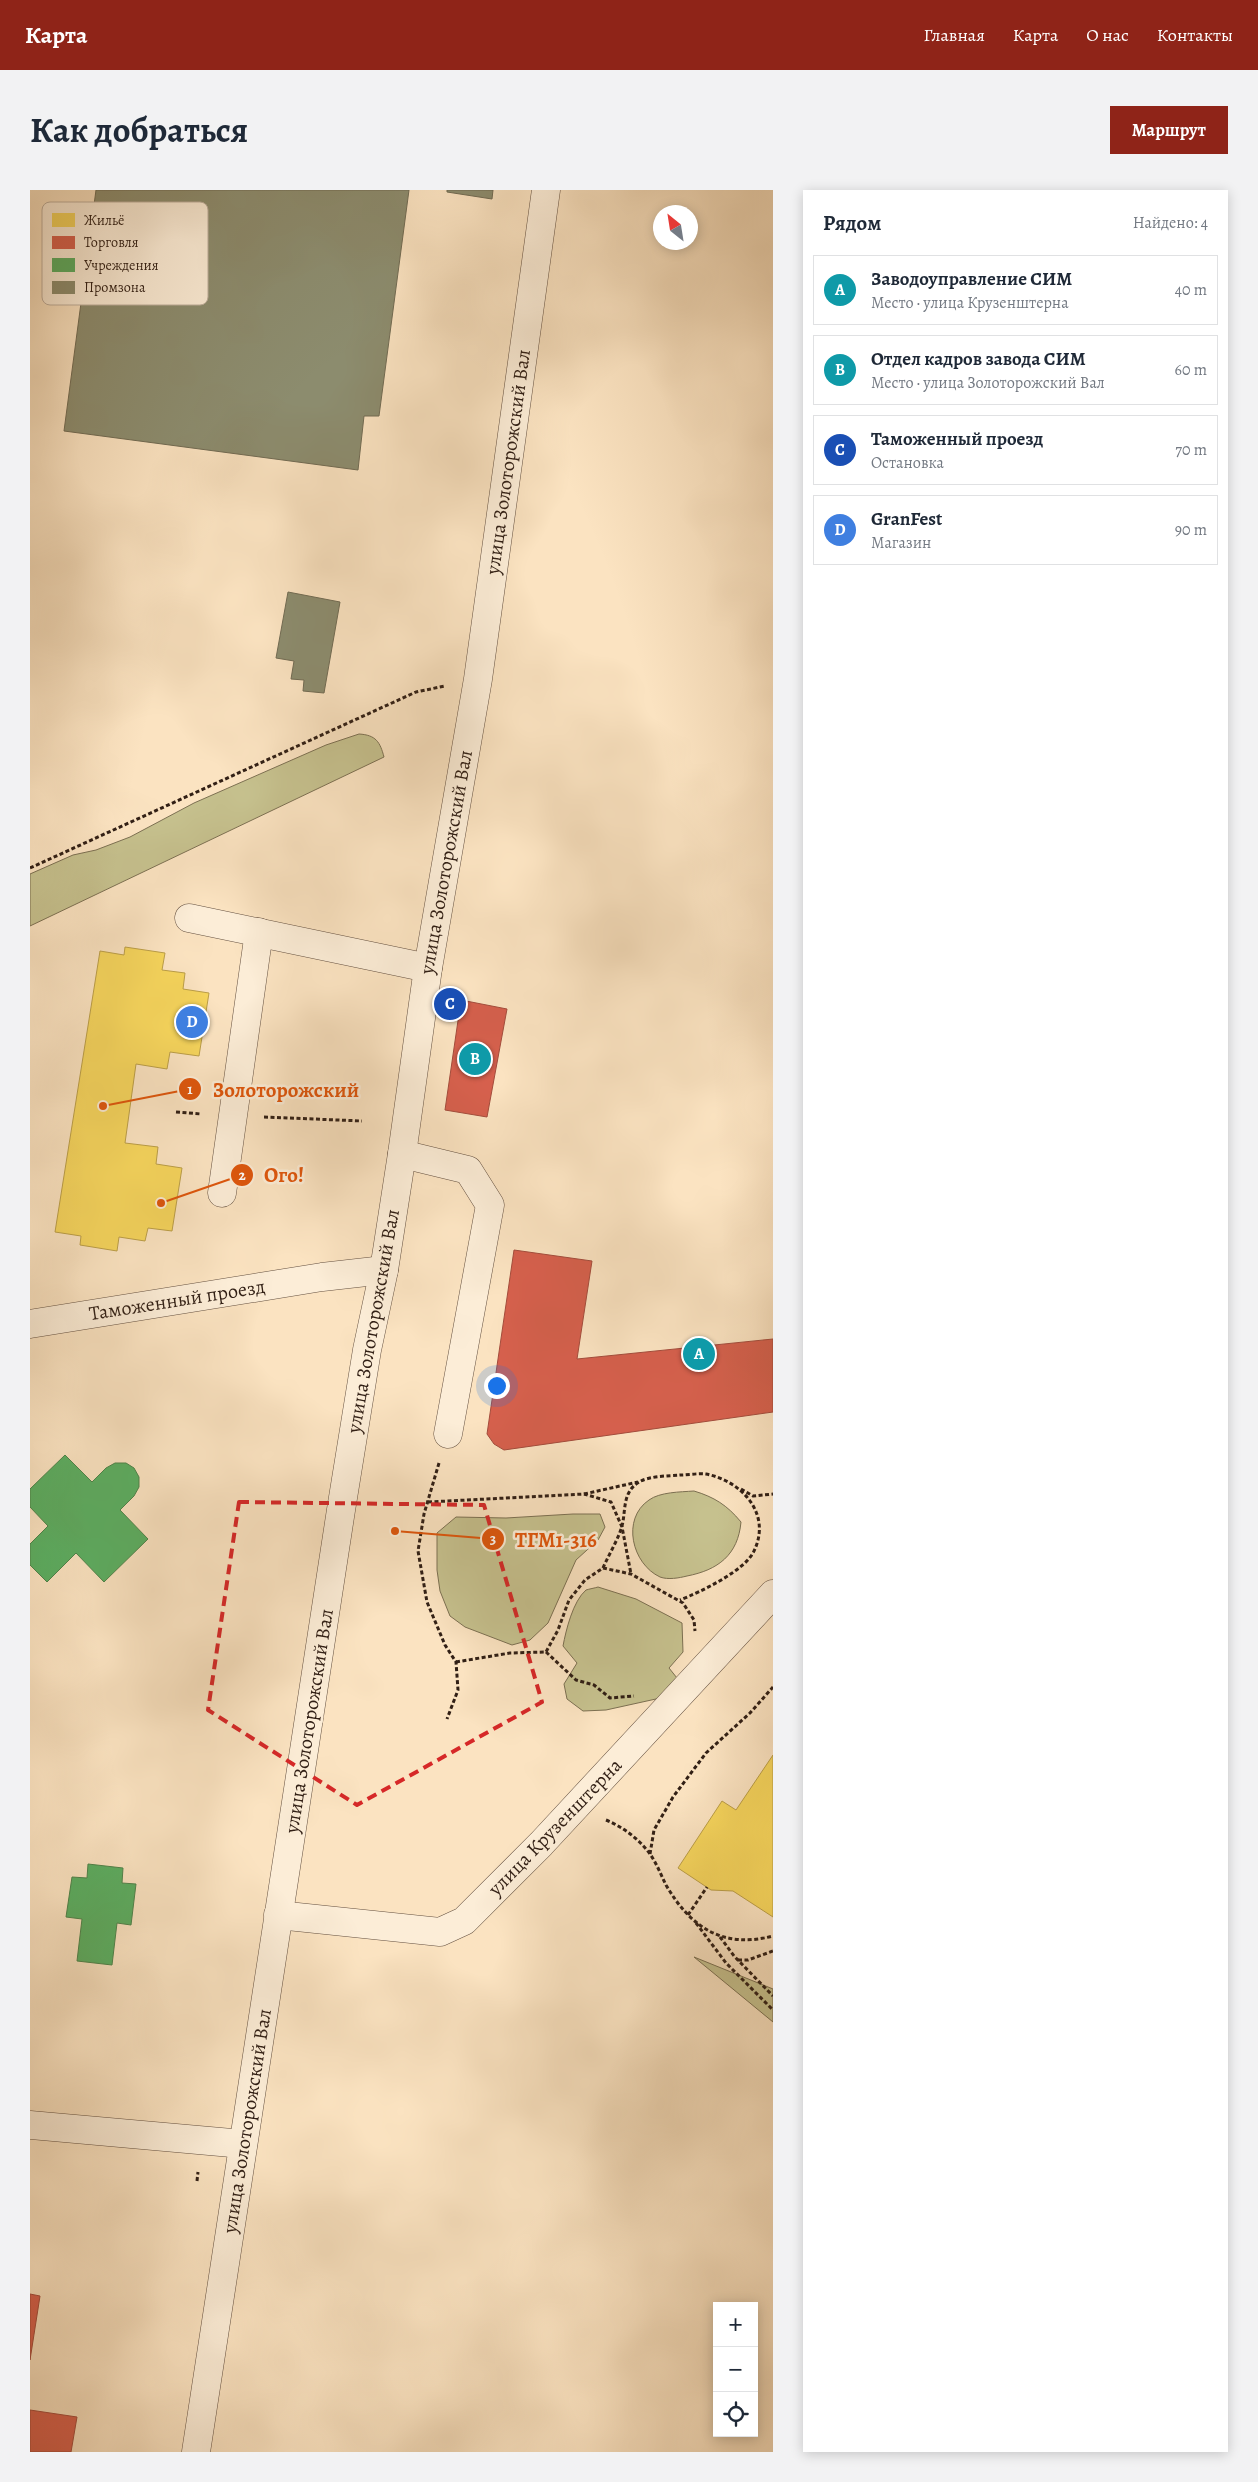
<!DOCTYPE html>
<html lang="ru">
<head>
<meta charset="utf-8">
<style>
  :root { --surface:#fff; --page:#f2f2f3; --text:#1f2937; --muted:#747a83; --line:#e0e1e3; --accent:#8f2418 }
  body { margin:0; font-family:Alegreya,serif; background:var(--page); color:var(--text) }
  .controls { position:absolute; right:15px; bottom:15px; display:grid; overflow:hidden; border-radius:0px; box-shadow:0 2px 12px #0003 }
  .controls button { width:45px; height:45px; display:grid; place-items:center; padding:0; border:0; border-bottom:1px solid var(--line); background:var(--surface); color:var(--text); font:25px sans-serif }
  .compass { position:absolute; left:623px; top:15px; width:45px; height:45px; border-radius:50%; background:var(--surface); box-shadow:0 2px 12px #0003; rotate:330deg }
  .you { position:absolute; left:466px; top:1195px; width:18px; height:18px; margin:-12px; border:4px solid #fff; border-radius:50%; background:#1a73e8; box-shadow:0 0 0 8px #1a73e833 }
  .badge { display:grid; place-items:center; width:32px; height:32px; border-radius:50%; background:var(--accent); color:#fff; font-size:16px; font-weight:700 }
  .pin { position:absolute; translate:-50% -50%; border:2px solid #fff; box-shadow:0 1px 5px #0006 }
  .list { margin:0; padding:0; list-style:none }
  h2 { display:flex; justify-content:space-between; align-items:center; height:65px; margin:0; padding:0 20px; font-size:21px }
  h2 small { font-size:16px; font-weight:400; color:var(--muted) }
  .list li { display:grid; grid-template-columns:32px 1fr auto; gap:15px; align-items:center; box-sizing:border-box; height:70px; margin:0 10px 10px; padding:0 10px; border:1px solid var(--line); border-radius:0px }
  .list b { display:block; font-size:19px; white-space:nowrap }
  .list p { margin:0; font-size:16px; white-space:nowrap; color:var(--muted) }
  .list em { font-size:16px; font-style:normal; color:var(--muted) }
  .icon { flex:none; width:28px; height:28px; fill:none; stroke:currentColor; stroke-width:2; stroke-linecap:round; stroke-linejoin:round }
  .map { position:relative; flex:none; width:743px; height:2262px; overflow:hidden; border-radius:0px }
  header { display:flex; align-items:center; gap:30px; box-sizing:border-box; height:70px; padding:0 25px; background:var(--accent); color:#fff }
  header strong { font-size:24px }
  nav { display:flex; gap:28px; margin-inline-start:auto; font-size:18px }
  .intro { display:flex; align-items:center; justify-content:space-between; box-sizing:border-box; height:120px; padding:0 30px }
  h1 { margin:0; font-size:35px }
  .button { padding:12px 22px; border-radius:0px; background:var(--accent); color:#fff; font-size:18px; font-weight:700 }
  main { display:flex; gap:30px; padding:0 30px }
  aside { flex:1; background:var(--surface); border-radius:0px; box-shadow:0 2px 12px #0003 }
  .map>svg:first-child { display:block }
  .green { fill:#c6c18e; stroke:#7c7052 }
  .homes { fill:#f6d55c; stroke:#bb9e47 }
  .shops { fill:#d6604d; stroke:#a44c3c }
  .public { fill:#5aae61; stroke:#4e834a }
  .industry { fill:#8c8c6e; stroke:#716b53 }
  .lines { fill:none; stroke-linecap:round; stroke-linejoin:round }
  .minor-casing { stroke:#645040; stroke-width:29 }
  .path { stroke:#311f15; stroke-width:3; stroke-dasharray:4 2.5; stroke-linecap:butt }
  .minor { stroke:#fcedd7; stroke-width:28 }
  .marked { fill:none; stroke:#d62828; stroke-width:4; stroke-dasharray:10 6; stroke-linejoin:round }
  .labels { text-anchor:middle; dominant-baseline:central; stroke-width:5; stroke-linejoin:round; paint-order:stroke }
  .street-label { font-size:20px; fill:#311f15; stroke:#fcedd7 }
  .key { fill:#fcedd7; stroke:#bfaf9d; stroke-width:1 }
  .key-label { font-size:14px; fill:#311f15 }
  .leader { fill:none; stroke:#df560c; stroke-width:2 }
  .callout-dot { fill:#df560c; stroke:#fcedd7; stroke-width:2 }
  .mark-label { font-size:15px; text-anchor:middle; font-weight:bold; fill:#fff }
  .callout-label { font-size:21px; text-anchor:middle; font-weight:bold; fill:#df560c; stroke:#fcedd7; stroke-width:5; stroke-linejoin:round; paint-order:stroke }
</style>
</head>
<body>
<header>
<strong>Карта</strong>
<nav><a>Главная</a><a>Карта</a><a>О нас</a><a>Контакты</a></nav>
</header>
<div class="intro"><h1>Как добраться</h1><a class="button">Маршрут</a></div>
<main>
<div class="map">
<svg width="743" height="2262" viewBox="0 0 743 2262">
  <rect width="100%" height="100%" fill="#fbe3c1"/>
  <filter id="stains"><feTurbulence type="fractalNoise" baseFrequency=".004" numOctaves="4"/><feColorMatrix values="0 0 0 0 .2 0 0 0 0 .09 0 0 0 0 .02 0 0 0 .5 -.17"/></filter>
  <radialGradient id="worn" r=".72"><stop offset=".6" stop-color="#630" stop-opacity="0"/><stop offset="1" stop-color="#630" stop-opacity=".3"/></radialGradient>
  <!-- green -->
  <g class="green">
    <path d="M329 544C346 545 350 552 354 567L0 736V684L43 665 66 660 100 647 164 613 296 555Z"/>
    <path d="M664 1301C684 1307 697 1315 711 1332 708 1365 688 1380 657 1386 649 1388 638 1390 630 1387 602 1374 591 1329 619 1310 630 1302 650 1302 664 1301Z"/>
    <polygon points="543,1324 570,1324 575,1337 568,1350 546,1370 518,1433 500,1450 482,1455 435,1437 420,1426 410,1401 407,1380 407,1343 426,1327 476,1328"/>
    <path d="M568 1397 606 1409 652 1433 653 1462 639 1478 651 1493 635 1507 576 1520 553 1521 537 1509 534 1494 547 1473 533 1456C536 1440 543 1411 556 1400 559 1399 565 1398 568 1397Z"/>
    <polygon points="664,1767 743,1799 743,1832"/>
  </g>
  <!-- homes -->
  <g class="homes">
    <polygon points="95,757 135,763 132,780 155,783 153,799 179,803 169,866 140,862 137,879 106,874 95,953 128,957 126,974 152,978 142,1041 118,1038 115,1051 89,1047 87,1061 50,1055 51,1046 25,1042 70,761 94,765"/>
    <polygon points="743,1565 743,1727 703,1701 681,1700 648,1678 692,1611 706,1620"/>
  </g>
  <!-- shops -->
  <g class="shops">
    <polygon points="431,810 477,819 457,927 415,920"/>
    <polygon points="484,1060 562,1071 547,1169 743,1149 743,1222 474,1260 464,1254 457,1244"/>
    <polygon points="0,2104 10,2106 0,2170"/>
    <polygon points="0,2220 47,2227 41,2262 0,2262"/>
  </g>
  <!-- public -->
  <g class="public">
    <polygon points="35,1265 62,1292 76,1278 85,1273 96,1273 104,1278 109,1287 109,1297 104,1306 90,1320 118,1349 74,1392 46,1363 17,1392 0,1375 0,1354 18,1336 0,1317 0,1299"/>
    <polygon points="58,1674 93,1678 92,1693 106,1694 101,1735 87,1733 82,1775 47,1771 52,1729 36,1727 42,1687 57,1688"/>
  </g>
  <!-- industry -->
  <g class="industry">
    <polygon points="66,0 379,0 349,226 334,226 328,280 34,241"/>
    <polygon points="417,0 463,0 462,9 417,2"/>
    <polygon points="258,402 310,412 294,503 273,501 274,490 261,489 264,471 246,468"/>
  </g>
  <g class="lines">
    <defs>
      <g id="minor">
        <polyline points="159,728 398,778"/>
        <polyline points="372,964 438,980 460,1015 418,1244"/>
        <polyline points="192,1003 229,742"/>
        <polyline points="0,1134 292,1087 354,1080"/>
        <polyline points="248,1725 410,1742 434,1731 511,1654 743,1404"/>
        <polyline points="0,1935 213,1954"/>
        <polyline points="166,2262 311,1320 337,1160 354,1080 372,964 398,778 448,489 516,0"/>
      </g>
    </defs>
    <!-- minor casing -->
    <use href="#minor" class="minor-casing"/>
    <!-- path -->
    <g class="path">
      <polyline points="0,678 386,502 415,496"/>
      <polyline points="146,922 171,924"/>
      <polyline points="234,927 332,931"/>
      <polyline points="409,1273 394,1324 388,1361 397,1412 415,1455 426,1472 428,1500 417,1529"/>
      <polyline points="711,1299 723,1306 743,1304"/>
      <polyline points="554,1304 608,1292"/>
      <polyline points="398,1312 554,1304 581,1312 592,1337 601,1384"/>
      <path d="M573 1378C579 1364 588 1350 592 1336 596 1321 592 1302 609 1292 619 1286 638 1286 650 1285 658 1285 668 1283 676 1284 712 1291 742 1324 724 1361 715 1381 670 1402 650 1410"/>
      <polyline points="516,1462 546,1490 564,1495 580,1508 604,1506"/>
      <polyline points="426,1472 480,1463 516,1462 528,1440 539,1410 555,1390 573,1378 601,1384 653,1413 664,1430 665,1441"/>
      <path d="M576 1630C593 1637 609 1649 620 1664 627 1674 631 1685 636 1695 661 1738 693 1759 743 1746"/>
      <polyline points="620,1664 624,1640 643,1607 676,1563 720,1523 743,1497"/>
      <polyline points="658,1725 677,1697"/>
      <polyline points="666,1733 696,1773 743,1820"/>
      <polyline points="690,1747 704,1766 743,1806"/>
      <polyline points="708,1770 718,1770 743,1761"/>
      <polyline points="167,1991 168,1982"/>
    </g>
    <!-- minor -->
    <use href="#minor" class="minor"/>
  </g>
  <!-- marked area -->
  <path class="marked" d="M209 1312 454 1315 512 1512 327 1615 178 1520Z"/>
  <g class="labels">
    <!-- street labels -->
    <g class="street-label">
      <text transform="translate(478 272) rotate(-82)">улица Золоторожский Вал</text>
      <text transform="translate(416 672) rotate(-80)">улица Золоторожский Вал</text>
      <text transform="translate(147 1110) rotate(-9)">Таможенный проезд</text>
      <text transform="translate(343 1131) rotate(-80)">улица Золоторожский Вал</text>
      <text transform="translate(279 1531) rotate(-81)">улица Золоторожский Вал</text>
      <text transform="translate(525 1637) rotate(-46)">улица Крузенштерна</text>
      <text transform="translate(217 1931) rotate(-81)">улица Золоторожский Вал</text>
    </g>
  </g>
  <!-- legend -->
  <rect x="12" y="12" width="166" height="103" rx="8" class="key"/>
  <rect x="22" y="23" width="23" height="14" fill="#f6d55c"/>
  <rect x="22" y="46" width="23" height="13" fill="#d6604d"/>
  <rect x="22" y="68" width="23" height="14" fill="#5aae61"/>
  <rect x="22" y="91" width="23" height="13" fill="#8c8c6e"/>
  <g class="key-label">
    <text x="54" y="35">Жильё</text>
    <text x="54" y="57">Торговля</text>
    <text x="54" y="80">Учреждения</text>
    <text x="54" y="102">Промзона</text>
  </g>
  <!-- callouts -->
  <path class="leader" d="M73 916L160 899M131 1013L212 985M365 1341L463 1349"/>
  <g class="callout-dot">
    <circle cx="73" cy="916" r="5"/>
    <circle cx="131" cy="1013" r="5"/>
    <circle cx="365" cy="1341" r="5"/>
    <circle cx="160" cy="899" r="12"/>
    <circle cx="212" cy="985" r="12"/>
    <circle cx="463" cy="1349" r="12"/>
  </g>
  <g class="mark-label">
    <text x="160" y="904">1</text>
    <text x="212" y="990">2</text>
    <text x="463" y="1354">3</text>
  </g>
  <g class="callout-label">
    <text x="256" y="907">Золоторожский</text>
    <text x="254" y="992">Ого!</text>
    <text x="526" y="1357">ТГМ1-316</text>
  </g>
  <rect width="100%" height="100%" filter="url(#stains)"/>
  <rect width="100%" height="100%" fill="url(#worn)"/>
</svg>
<div class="controls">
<button>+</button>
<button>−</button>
<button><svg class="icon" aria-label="locate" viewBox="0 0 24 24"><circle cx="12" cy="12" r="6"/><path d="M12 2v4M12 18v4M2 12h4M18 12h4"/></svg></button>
</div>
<svg class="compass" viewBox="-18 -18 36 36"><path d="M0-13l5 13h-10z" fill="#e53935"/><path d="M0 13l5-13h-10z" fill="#747a83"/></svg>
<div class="you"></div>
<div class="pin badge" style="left:669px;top:1164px;background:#0f9aa8">A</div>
<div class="pin badge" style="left:445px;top:869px;background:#0f9aa8">B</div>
<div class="pin badge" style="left:420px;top:814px;background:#1a4fb4">C</div>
<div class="pin badge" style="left:162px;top:832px;background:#3f7fe0">D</div>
</div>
<aside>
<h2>Рядом<small>Найдено: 4</small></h2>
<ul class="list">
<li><span class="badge" style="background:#0f9aa8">A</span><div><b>Заводоуправление СИМ</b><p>Место · улица Крузенштерна</p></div><em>40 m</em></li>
<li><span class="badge" style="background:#0f9aa8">B</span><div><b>Отдел кадров завода СИМ</b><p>Место · улица Золоторожский Вал</p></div><em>60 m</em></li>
<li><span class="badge" style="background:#1a4fb4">C</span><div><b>Таможенный проезд</b><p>Остановка</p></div><em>70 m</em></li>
<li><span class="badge" style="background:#3f7fe0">D</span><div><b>GranFest</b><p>Магазин</p></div><em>90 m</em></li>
</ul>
</aside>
</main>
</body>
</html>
